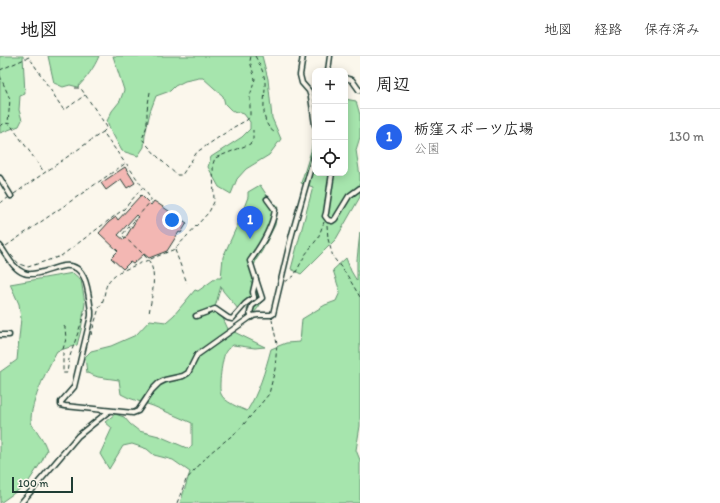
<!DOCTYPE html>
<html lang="ja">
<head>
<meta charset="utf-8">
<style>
  :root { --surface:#fff; --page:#f2f2f2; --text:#222; --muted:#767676; --line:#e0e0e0; --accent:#2563eb }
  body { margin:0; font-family:Itim,"Klee One",sans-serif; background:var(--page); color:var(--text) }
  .controls { position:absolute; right:12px; top:12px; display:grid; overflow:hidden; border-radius:8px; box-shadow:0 2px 10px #0003 }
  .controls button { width:36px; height:36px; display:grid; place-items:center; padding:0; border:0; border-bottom:1px solid var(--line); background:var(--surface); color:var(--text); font:20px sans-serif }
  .scale { position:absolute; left:12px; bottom:10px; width:61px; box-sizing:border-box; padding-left:4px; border:2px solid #1f3d34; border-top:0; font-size:11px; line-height:14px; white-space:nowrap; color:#1f3d34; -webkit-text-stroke:3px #fbf7ec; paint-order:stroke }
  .you { position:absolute; left:172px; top:164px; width:14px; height:14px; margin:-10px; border:3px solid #fff; border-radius:50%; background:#1a73e8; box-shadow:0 0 0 6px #1a73e833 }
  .badge { display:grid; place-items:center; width:26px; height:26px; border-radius:50%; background:var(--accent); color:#fff; font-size:13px; font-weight:700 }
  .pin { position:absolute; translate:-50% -33px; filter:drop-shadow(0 1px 2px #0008) }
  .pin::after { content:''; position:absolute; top:21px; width:14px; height:12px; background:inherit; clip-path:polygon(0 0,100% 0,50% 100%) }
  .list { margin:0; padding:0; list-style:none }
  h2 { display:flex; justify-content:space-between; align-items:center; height:52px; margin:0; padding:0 16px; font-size:17px }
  h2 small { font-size:13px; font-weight:400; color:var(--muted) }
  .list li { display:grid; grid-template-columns:26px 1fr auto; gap:12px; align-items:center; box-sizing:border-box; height:56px; padding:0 16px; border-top:1px solid var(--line) }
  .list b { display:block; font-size:15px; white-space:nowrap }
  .list p { margin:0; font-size:13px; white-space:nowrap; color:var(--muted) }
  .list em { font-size:13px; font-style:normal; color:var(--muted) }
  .icon { flex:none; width:22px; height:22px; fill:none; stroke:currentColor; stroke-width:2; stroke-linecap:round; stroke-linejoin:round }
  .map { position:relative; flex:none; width:360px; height:447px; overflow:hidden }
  header { display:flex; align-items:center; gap:24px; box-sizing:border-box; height:56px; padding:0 20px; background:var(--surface); border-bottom:1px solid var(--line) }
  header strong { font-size:19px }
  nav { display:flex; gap:22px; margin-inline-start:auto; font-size:14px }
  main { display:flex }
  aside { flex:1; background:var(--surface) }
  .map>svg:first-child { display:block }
  .green { fill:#a6e5ad; stroke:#629170 }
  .building { fill:#f3b7b3; stroke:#1f3d34; fill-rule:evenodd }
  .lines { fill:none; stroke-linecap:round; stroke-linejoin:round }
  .minor-casing { stroke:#1f3d34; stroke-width:7 }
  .path { stroke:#1f3d34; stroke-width:1; stroke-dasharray:4 3; stroke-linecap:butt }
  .minor { stroke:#fbf7ec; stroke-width:4 }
</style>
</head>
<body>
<header>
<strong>地図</strong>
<nav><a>地図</a><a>経路</a><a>保存済み</a></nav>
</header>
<main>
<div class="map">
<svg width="360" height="447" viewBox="0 0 360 447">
  <rect width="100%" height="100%" fill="#fbf7ec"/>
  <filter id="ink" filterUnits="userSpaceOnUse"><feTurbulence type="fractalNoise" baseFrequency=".025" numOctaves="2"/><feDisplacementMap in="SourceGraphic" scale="8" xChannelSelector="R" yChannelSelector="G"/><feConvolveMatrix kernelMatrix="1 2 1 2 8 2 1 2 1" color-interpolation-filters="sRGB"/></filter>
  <g filter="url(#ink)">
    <!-- green -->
    <g class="green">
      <polygon points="0,0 23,0 25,38 20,40 19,54 22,64 19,70 0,77"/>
      <path d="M48 0H99C94 12 87 21 78 31L70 29 63 31 54 27Z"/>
      <polygon points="113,0 262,0 268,23 272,62 281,83 269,99 246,113 237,123 231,138 219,131 208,111 211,101 242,81 250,73 250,66 244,58 231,54 225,48 223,40 203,22 199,22 185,25 175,30 170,35 156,40 150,56 145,79 144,91 138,100 122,95 110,73 107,65 112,55 120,45 124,34"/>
      <polygon points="345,43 356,45 360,59 360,81 356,94 360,120 360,141 336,183 301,218 291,213 313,131 301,127 311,95 315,73 315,117 345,117"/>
      <path d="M260 129 270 144 278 150 275 169 262 195 256 204 254 210 264 242C260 249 256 257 248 261L247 253 251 247V246L239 254 223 235 221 230 215 251 221 258 228 273 265 291 255 292 233 289C231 291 227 293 226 295 222 301 218 333 221 338 224 346 240 352 247 355 259 336 265 315 271 293L286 287 300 286 302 263 325 249 336 245 340 236 333 214 346 202 351 215 357 225V204L360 176V370L356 394 360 404V447H180L190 416 173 404 154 399 147 393 132 388 123 390 109 413 100 398 112 372 105 366 115 358 124 361 130 368 139 375 159 380 189 393 192 389V367L153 350 129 342 121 338 119 324 98 321 87 317 85 301 91 295 111 290 136 279 150 264 166 266 174 259 195 234 198 235 216 222H221L223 201 237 170 248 141V136Z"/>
      <path d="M73 217 81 224 85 247 81 274 77 289 57 295C49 309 26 355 32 369 34 372 37 374 38 377 42 382 45 388 47 394L42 405 27 428 0 447V316L17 304 21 262 19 248 10 228Z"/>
    </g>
    <!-- building -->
    <g class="building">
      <polygon points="125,111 135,127 127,132 121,123 106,134 101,127"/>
      <path d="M141 139 151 149 154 145 187 167 181 177 179 176 167 195 149 202 144 198 133 208 130 206 123 213 111 202 118 195 99 177 109 166 116 161 118 164ZM136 159 138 161 124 184 118 179Z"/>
    </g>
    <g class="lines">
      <defs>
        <g id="minor">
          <polyline points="303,0 300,19 302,27 309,35 311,41 315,69"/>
          <polyline points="328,15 330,0"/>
          <polyline points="345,22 352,24 359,34 360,34"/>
          <polyline points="332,117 326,157 325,160 328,164 332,165 335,163 349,140 360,132"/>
          <polyline points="0,122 11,140"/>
          <path d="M0 190C7 199 13 213 24 217 30 220 37 217 43 216 50 214 57 211 64 210 88 207 88 238 91 255V260L74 331 61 346V349L65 350 133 357 138 355 152 334 159 327 165 324 183 320 188 317 197 299 252 260 258 259H271L273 258 292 178 315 97"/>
          <polyline points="254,242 253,236 256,223"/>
          <polyline points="196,260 215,253 228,262 232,263 245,248 254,241"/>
          <path d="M252 261 250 257 252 250 262 242 250 205C261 190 272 173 275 154L267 143"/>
          <polyline points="0,279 9,279"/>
          <polyline points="21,447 78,380 109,355"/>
        </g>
      </defs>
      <!-- minor casing -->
      <use href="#minor" class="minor-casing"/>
      <!-- path -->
      <g class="path">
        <path d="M255 0C260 9 264 16 265 26 266 42 258 65 274 76"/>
        <polyline points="0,14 29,1 63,53 66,53 85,39"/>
        <polyline points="0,20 10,43 8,67"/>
        <polyline points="75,32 80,32 82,34 107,71 106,73 103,76"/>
        <path d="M150 36 147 54V70L142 83C153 96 164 108 177 119H182L197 96 234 71 247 64 250 60V40L255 23 250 5 251 0"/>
        <polyline points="0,70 5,67 10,68 44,116"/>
        <polyline points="14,138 103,76 125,107"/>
        <polyline points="0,147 8,142"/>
        <polyline points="327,169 328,183 333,201 347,219 360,241"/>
        <path d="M6 190 126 107 151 143V145L122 179C130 187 142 195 149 205 158 218 151 243 149 258"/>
        <polyline points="175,194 187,227"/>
        <polyline points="11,199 19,208 28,211 61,200 124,153 142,132"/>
        <polyline points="285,226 294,220 305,199 318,182 324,166"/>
        <polyline points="63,270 65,271 66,283 63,293 63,317 67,317 69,303 86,253"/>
        <path d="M91 279 99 252C109 239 99 229 119 216L175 193 209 156 214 146 213 108 215 102 250 88 253 83V74"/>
        <polyline points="177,447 186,424 210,397 239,374 269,338 275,313 277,288 272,264"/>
      </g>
      <!-- minor -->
      <use href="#minor" class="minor"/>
    </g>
  </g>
</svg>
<div class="controls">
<button>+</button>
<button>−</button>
<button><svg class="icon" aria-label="locate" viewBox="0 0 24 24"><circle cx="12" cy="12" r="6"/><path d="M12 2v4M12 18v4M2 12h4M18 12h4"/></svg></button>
</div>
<div class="scale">100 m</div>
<div class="you"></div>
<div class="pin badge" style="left:250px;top:183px">1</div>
</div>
<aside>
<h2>周辺<small></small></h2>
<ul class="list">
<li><span class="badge">1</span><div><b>栃窪スポーツ広場</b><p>公園</p></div><em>130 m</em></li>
</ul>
</aside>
</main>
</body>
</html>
